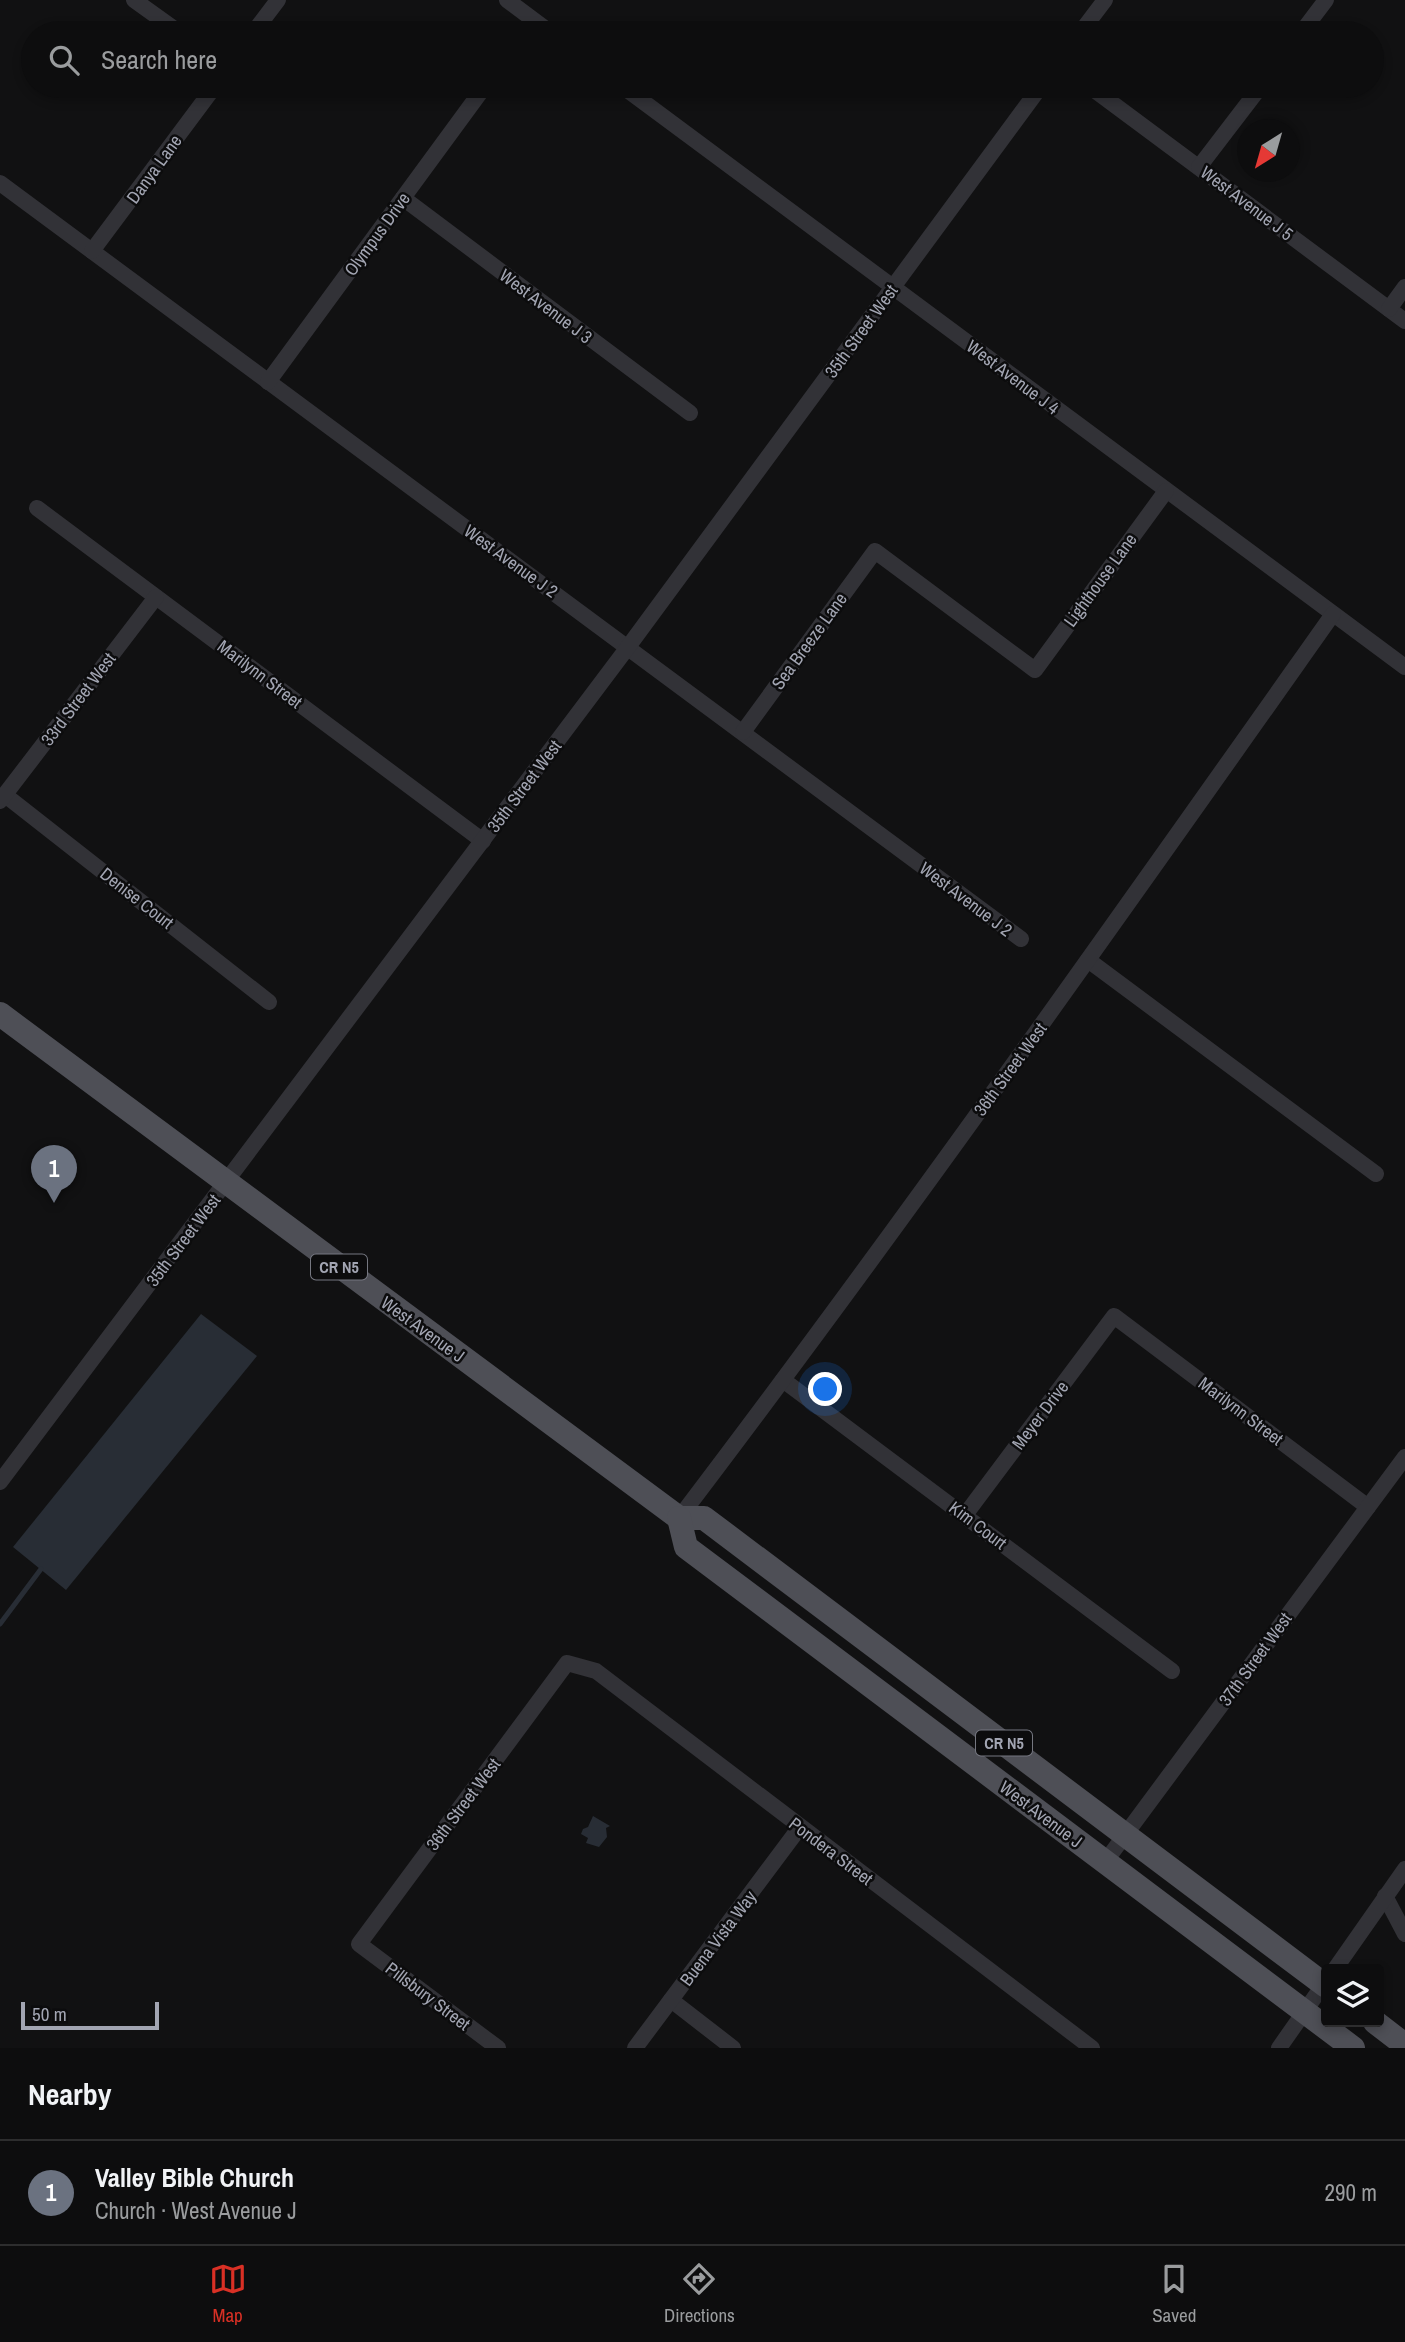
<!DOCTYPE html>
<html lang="en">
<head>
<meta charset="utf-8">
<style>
  :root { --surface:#0d0d0e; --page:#1b1b1c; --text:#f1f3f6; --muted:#9a9c9e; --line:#2d2d2e; --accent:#d93025 }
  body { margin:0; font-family:"Archivo Narrow",sans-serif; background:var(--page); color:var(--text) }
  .controls { position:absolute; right:21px; bottom:21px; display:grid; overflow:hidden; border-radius:7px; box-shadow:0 4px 10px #0003 }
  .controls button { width:63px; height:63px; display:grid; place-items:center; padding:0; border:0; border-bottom:2px solid var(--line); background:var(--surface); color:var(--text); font:35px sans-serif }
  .compass { position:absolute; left:1237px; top:119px; width:63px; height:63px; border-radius:50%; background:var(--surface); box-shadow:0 4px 10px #0003; rotate:217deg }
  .scale { position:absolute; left:21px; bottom:18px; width:138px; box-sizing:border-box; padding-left:7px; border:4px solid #a2a5b2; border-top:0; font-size:19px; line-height:24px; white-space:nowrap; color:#a2a5b2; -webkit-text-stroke:5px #0c0c0d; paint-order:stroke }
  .you { position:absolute; left:826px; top:1390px; width:24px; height:24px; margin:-18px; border:5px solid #fff; border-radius:50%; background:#1a73e8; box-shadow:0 0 0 10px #1a73e833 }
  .badge { display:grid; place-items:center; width:46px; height:46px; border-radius:50%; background:var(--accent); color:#fff; font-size:23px; font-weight:700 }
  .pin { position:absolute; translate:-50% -58px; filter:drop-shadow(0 2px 4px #0008) }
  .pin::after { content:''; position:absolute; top:37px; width:24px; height:21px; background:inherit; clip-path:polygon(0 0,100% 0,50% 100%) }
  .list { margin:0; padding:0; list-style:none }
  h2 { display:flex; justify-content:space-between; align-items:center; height:91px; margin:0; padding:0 28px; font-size:30px }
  h2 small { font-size:23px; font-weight:400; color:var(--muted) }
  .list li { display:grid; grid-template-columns:46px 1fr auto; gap:21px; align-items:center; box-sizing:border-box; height:105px; padding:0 28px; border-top:2px solid var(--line) }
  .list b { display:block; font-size:26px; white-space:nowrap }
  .list p { margin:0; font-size:23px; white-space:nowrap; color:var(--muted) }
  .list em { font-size:23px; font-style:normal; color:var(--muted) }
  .icon { flex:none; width:38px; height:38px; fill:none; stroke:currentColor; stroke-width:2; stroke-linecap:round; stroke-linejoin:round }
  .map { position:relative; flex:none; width:1405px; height:2048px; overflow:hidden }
  .search { position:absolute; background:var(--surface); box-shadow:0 4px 10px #0003; left:21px; right:21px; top:21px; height:77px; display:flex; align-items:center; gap:18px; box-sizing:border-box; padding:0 24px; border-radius:38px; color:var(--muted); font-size:26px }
  .sheet { height:196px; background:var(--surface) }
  nav { display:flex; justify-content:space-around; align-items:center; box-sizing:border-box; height:98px; border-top:2px solid var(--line); background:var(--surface); font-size:19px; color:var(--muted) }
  nav a { display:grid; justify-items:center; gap:4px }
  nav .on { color:var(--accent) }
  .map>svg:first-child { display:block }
  .water { fill:#282d35 }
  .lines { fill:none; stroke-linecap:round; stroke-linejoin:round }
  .stream { stroke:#282d35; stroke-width:5 }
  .street { stroke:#323237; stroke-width:16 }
  .primary { stroke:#4e4f56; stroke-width:24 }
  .labels { text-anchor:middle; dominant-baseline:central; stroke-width:5; stroke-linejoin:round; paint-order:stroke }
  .shield { fill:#0c0c0d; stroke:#757780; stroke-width:2 }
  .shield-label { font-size:16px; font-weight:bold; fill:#a2a5b2 }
  .street-label { font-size:18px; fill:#a2a5b2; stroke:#0c0c0d }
</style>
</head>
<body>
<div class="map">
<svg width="1405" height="2048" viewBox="0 0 1405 2048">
  <rect width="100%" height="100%" fill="#111112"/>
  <!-- water -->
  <g class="water">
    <polygon points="201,1314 257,1356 66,1590 13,1547"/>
    <polygon points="593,1816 610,1826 606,1828 607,1837 599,1847 586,1843 588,1838 581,1834 583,1829 588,1827"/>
  </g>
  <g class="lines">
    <!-- stream -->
    <polyline class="stream" points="0,1624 41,1569"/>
    <!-- street -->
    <g class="street">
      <polyline points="134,0 180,33"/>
      <polyline points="507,0 551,33"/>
      <polyline points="253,33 278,0"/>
      <polyline points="1080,33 1105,0"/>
      <polyline points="1301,33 1326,0"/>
      <polyline points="622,86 1405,667"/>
      <polyline points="1089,86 1405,321"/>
      <polyline points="1199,167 1261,86"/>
      <polyline points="0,183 1021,939"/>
      <polyline points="403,198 690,413"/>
      <polyline points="92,251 215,86"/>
      <polyline points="1389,309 1405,287"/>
      <polyline points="268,382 485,86"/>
      <polyline points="37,508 483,841"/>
      <polyline points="743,732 875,551 1035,670 1166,491"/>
      <polyline points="5,795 269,1002"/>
      <polyline points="0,801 156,597"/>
      <polyline points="1088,960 1376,1174"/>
      <polyline points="783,1380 1172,1671"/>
      <polyline points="0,1482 628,647 1041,86"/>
      <polyline points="965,1515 1114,1316 1368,1507"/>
      <path d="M679 1518C904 1222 1118 918 1333 614"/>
      <polyline points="1105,1862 1405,1457"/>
      <polyline points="1385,1896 1405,1934"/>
      <polyline points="1335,1969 1405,1869"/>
      <polyline points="671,2000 733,2048"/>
      <polyline points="498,2048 359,1944 567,1663 596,1671 1092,2048"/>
      <polyline points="635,2048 800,1827"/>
      <polyline points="1279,2048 1326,1981"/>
    </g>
    <!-- primary -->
    <g class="primary">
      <polyline points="0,1014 679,1518 704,1518 1326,1986"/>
      <polyline points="679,1518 686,1547 1353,2048"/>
      <polyline points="1375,2022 1405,2045"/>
    </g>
  </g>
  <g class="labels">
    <!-- shield labels -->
    <g class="shield">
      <rect x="311" y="1254.5" width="56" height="25" rx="5"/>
      <rect x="976" y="1730.5" width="56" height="25" rx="5"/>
    </g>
    <g class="shield-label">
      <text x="339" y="1267">CR N5</text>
      <text x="1004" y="1743">CR N5</text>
    </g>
    <!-- street labels -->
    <g class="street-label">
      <text transform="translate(154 169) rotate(-54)">Danya Lane</text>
      <text transform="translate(1247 203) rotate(37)">West Avenue J 5</text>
      <text transform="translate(377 234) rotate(-54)">Olympus Drive</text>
      <text transform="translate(546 306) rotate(37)">West Avenue J 3</text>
      <text transform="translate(861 331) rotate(-54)">35th Street West</text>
      <text transform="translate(1013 377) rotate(37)">West Avenue J 4</text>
      <text transform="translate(511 561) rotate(36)">West Avenue J 2</text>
      <text transform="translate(1100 580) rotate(-54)">Lighthouse Lane</text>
      <text transform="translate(809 641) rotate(-54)">Sea Breeze Lane</text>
      <text transform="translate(260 674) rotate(37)">Marilynn Street</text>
      <text transform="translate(78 699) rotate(-53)">33rd Street West</text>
      <text transform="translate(524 786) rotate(-53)">35th Street West</text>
      <text transform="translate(137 898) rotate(38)">Denise Court</text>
      <text transform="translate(966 899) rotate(37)">West Avenue J 2</text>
      <text transform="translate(1010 1069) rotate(-54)">36th Street West</text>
      <text transform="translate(183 1240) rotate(-53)">35th Street West</text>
      <text transform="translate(423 1329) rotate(36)">West Avenue J</text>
      <text transform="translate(1241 1411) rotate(37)">Marilynn Street</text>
      <text transform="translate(1040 1415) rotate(-53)">Meyer Drive</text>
      <text transform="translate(978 1525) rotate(37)">Kim Court</text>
      <text transform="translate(1255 1659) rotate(-54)">37th Street West</text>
      <text transform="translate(463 1804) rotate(-53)">36th Street West</text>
      <text transform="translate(1041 1814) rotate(37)">West Avenue J</text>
      <text transform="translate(831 1851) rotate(37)">Pondera Street</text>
      <text transform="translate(718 1938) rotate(-53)">Buena Vista Way</text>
      <text transform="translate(428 1996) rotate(37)">Pillsbury Street</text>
    </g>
  </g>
</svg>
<div class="controls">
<button><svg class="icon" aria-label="layers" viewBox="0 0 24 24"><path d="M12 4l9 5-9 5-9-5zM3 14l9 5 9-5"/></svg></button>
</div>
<svg class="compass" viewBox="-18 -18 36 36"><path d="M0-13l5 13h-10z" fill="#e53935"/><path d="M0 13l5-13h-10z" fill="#9a9c9e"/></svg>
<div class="scale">50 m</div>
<div class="you"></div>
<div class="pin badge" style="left:54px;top:1203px;background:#6b7280">1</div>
<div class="search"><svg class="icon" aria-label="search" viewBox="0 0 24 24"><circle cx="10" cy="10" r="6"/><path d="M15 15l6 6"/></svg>Search here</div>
</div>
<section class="sheet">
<h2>Nearby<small></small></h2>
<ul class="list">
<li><span class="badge" style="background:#6b7280">1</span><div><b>Valley Bible Church</b><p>Church · West Avenue J</p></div><em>290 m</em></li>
</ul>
</section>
<nav>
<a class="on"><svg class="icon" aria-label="map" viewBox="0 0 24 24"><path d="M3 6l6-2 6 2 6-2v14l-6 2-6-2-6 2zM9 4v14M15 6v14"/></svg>Map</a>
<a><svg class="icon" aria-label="directions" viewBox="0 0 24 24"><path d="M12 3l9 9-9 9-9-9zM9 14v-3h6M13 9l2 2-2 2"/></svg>Directions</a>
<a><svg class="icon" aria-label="saved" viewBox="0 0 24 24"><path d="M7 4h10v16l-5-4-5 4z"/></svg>Saved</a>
</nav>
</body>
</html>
